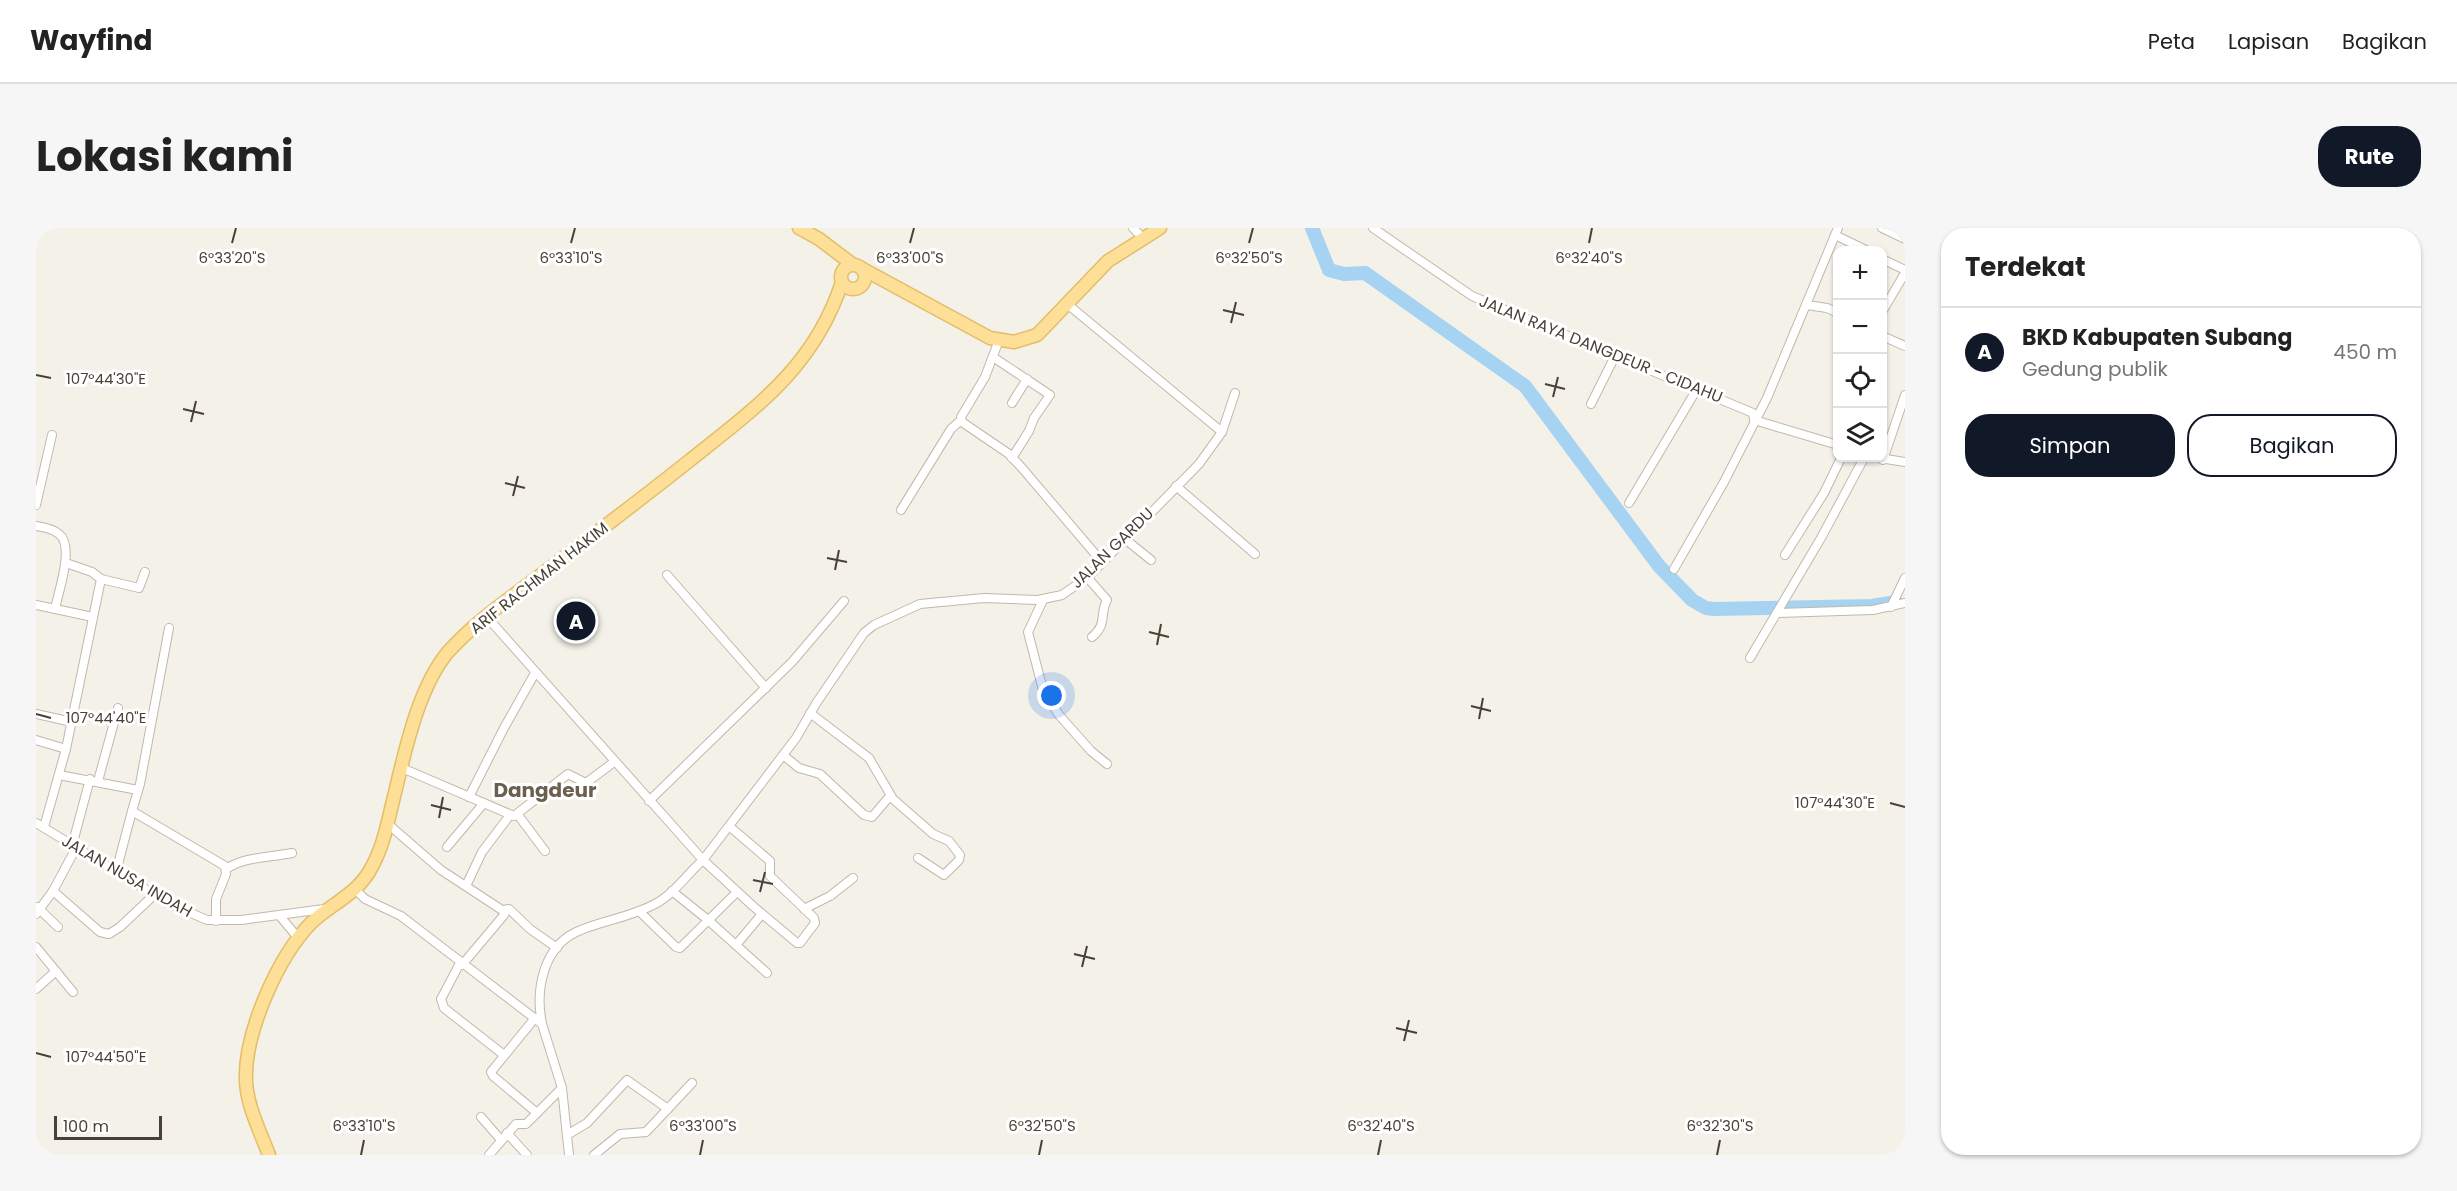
<!DOCTYPE html>
<html lang="id">
<head>
<meta charset="utf-8">
<style>
  :root { --surface:#fff; --page:#f6f6f6; --text:#222; --muted:#767676; --line:#e0e0e0; --accent:#111827 }
  body { margin:0; font-family:Poppins,sans-serif; background:var(--page); color:var(--text) }
  .controls { position:absolute; right:18px; top:18px; display:grid; overflow:hidden; border-radius:12px; box-shadow:0 2px 4px #0004 }
  .controls button { width:54px; height:54px; display:grid; place-items:center; padding:0; border:0; border-bottom:2px solid var(--line); background:var(--surface); color:var(--text); font:30px sans-serif }
  .scale { position:absolute; left:18px; bottom:15px; width:108px; box-sizing:border-box; padding-left:6px; border:3px solid #484137; border-top:0; font-size:16px; line-height:21px; white-space:nowrap; color:#484137; -webkit-text-stroke:4px #fff; paint-order:stroke }
  .you { position:absolute; left:1016px; top:468px; width:21px; height:21px; margin:-15px; border:4px solid #fff; border-radius:50%; background:#1a73e8; box-shadow:0 0 0 9px #1a73e833 }
  .badge { display:grid; place-items:center; width:39px; height:39px; border-radius:50%; background:var(--accent); color:#fff; font-size:20px; font-weight:700 }
  .pin { position:absolute; translate:-50% -50%; border:3px solid #fff; box-shadow:0 2px 6px #0006 }
  .list { margin:0; padding:0; list-style:none }
  h2 { display:flex; justify-content:space-between; align-items:center; height:78px; margin:0; padding:0 24px; font-size:26px }
  h2 small { font-size:20px; font-weight:400; color:var(--muted) }
  .list li { display:grid; grid-template-columns:39px 1fr auto; gap:18px; align-items:center; box-sizing:border-box; height:90px; padding:0 24px; border-top:2px solid var(--line) }
  .list b { display:block; font-size:22px; white-space:nowrap }
  .list p { margin:0; font-size:20px; white-space:nowrap; color:var(--muted) }
  .list em { font-size:20px; font-style:normal; color:var(--muted) }
  .actions { display:flex; gap:12px; padding:18px 24px }
  .actions a { flex:1; padding:14px 0; border:2px solid var(--accent); border-radius:24px; text-align:center; font-size:21px; color:var(--accent) }
  .actions .main { background:var(--accent); color:#fff }
  .icon { flex:none; width:33px; height:33px; fill:none; stroke:currentColor; stroke-width:2; stroke-linecap:round; stroke-linejoin:round }
  .map { position:relative; flex:none; width:1869px; height:927px; overflow:hidden; border-radius:24px }
  header { display:flex; align-items:center; gap:36px; box-sizing:border-box; height:84px; padding:0 30px; background:var(--surface); border-bottom:2px solid var(--line) }
  header strong { font-size:28px }
  nav { display:flex; gap:33px; margin-inline-start:auto; font-size:21px }
  .intro { display:flex; align-items:center; justify-content:space-between; box-sizing:border-box; height:144px; padding:0 36px }
  h1 { margin:0; font-size:42px }
  .button { padding:15px 27px; border-radius:24px; background:var(--accent); color:#fff; font-size:21px; font-weight:700 }
  main { display:flex; gap:36px; padding:0 36px }
  aside { flex:1; background:var(--surface); border-radius:24px; box-shadow:0 2px 4px #0004 }
  .map>svg:first-child { display:block }
  .lines { fill:none; stroke-linecap:round; stroke-linejoin:round }
  .river { stroke:#a5d3f1; stroke-width:14 }
  .street-casing { stroke:#c0b8ab; stroke-width:10 }
  .primary-casing { stroke:#e4bd67; stroke-width:15 }
  .street { stroke:#fff; stroke-width:8 }
  .primary { stroke:#fedf98; stroke-width:12 }
  .ticks { fill:none; stroke:#484137; stroke-width:2 }
  .labels { text-anchor:middle; dominant-baseline:central; stroke-width:6; stroke-linejoin:round; paint-order:stroke }
  .street-label { font-size:16px; fill:#484137; stroke:#fff }
  .quarter-label { font-size:20px; font-weight:bold; fill:#6b5f4e; stroke:#fff }
  .ticks-label { font-size:15px; text-anchor:middle; fill:#484137; stroke:#fff; stroke-width:6; stroke-linejoin:round; paint-order:stroke }
</style>
</head>
<body>
<header>
<strong>Wayfind</strong>
<nav><a>Peta</a><a>Lapisan</a><a>Bagikan</a></nav>
</header>
<div class="intro"><h1>Lokasi kami</h1><a class="button">Rute</a></div>
<main>
<div class="map">
<svg width="1869" height="927" viewBox="0 0 1869 927">
  <rect width="100%" height="100%" fill="#f4f1e9"/>
  <g class="lines">
    <!-- river -->
    <polyline class="river" points="1276,0 1293,42 1308,46 1329,45 1489,158 1623,338 1656,372 1670,380 1678,381 1836,378 1860,374"/>
    <defs>
      <g id="street">
        <polyline points="1097,0 1107,10"/>
        <polyline points="1337,0 1436,68 1717,185 1718,192 1802,217"/>
        <polyline points="1846,0 1869,11"/>
        <polyline points="1799,7 1830,22"/>
        <polyline points="1846,31 1869,42"/>
        <polyline points="1030,75 1186,204"/>
        <polyline points="1771,77 1791,80 1802,85"/>
        <polyline points="1846,84 1869,45"/>
        <polyline points="1846,108 1869,118"/>
        <polyline points="963,112 949,149 925,189 926,194 973,226 986,240 1066,334"/>
        <polyline points="957,129 1014,167 998,190 993,203 976,230"/>
        <polyline points="976,175 991,151"/>
        <polyline points="1555,176 1579,128"/>
        <polyline points="1844,230 1869,234"/>
        <polyline points="1847,232 1869,167"/>
        <polyline points="1140,258 1219,326"/>
        <polyline points="1593,275 1661,161"/>
        <polyline points="0,277 16,207"/>
        <polyline points="865,282 915,201 925,192"/>
        <path d="M0 298C7 299 17 301 23 306 39 318 22 365 19 381"/>
        <polyline points="1089,311 1115,332"/>
        <polyline points="1749,327 1788,265 1805,230"/>
        <polyline points="1638,341 1688,254 1731,170 1802,0"/>
        <polyline points="631,347 730,460"/>
        <path d="M1051 349 1071 372C1063 386 1072 396 1056 409"/>
        <polyline points="65,351 103,360 109,344"/>
        <polyline points="1007,372 992,404 1007,462 1023,487 1055,523 1071,536"/>
        <polyline points="0,377 57,389"/>
        <polyline points="1855,379 1869,350"/>
        <polyline points="1741,385 1837,382 1869,375"/>
        <path d="M450 388 667 632C651 646 637 667 619 676 595 689 569 692 545 702 507 716 499 762 506 796"/>
        <polyline points="1714,430 1785,310 1828,230"/>
        <polyline points="774,485 833,530 857,571 897,606 913,613 924,627 923,632 908,647 882,630"/>
        <polyline points="0,486 36,494"/>
        <polyline points="0,512 30,521"/>
        <polyline points="747,527 763,540 784,546 828,587 836,589 854,568"/>
        <polyline points="366,540 478,588 532,546 550,555 578,534"/>
        <polyline points="23,547 102,562"/>
        <polyline points="62,553 82,480"/>
        <polyline points="433,569 468,500 499,445"/>
        <polyline points="613,573 756,434 808,373"/>
        <polyline points="96,583 104,556 133,400"/>
        <polyline points="482,587 509,623"/>
        <polyline points="0,595 132,675 171,692 205,692 288,681"/>
        <polyline points="352,596 405,642 469,684 468,687 426,737"/>
        <polyline points="693,598 734,633 734,648 778,690 779,695 764,715 761,715 718,679 667,632 760,510 781,474 828,405 838,397 884,376 948,370 1002,372 1026,367 1053,348 1163,236 1186,204 1199,165"/>
        <polyline points="8,599 30,521 65,351 56,344 30,335"/>
        <polyline points="36,618 54,551"/>
        <polyline points="411,619 448,575"/>
        <path d="M190 641C211 628 232 630 256 625"/>
        <polyline points="80,644 96,583 189,638 190,646 180,671 180,693"/>
        <polyline points="430,658 446,624 474,587"/>
        <polyline points="319,661 329,671 365,688 506,796 526,860 533,927"/>
        <polyline points="17,663 64,704 73,706 84,699 118,667"/>
        <polyline points="636,663 672,692 731,745"/>
        <polyline points="1,679 22,699"/>
        <polyline points="768,681 794,668 817,650"/>
        <polyline points="468,682 473,681 494,701 521,720"/>
        <polyline points="603,683 640,719 644,720 701,664"/>
        <polyline points="0,686 17,663 40,620"/>
        <polyline points="243,687 263,711"/>
        <polyline points="700,717 726,686"/>
        <polyline points="0,719 37,764"/>
        <polyline points="424,735 405,771 408,780 468,827"/>
        <polyline points="0,761 20,743"/>
        <polyline points="499,790 455,844 457,848 501,885"/>
        <polyline points="445,889 465,912"/>
        <polyline points="471,905 491,927"/>
        <polyline points="531,907 551,895 591,852 632,881"/>
        <polyline points="453,927 480,896 490,896 526,860"/>
        <polyline points="558,927 584,906 610,904 656,855"/>
      </g>
      <g id="primary">
        <polyline points="763,0 783,11 816,36"/>
        <circle cx="817" cy="49" r="12"/>
        <polyline points="825,40 954,110 978,114 1001,107 1072,33 1124,0"/>
        <path d="M233 927C224 903 211 878 210 853 208 805 242 729 275 695 294 677 319 667 333 644 345 624 350 603 355 581 367 533 380 462 412 424 438 395 470 373 502 349 552 311 603 273 653 233 719 180 778 140 806 54"/>
      </g>
    </defs>
    <!-- street casing -->
    <use href="#street" class="street-casing"/>
    <!-- primary casing -->
    <use href="#primary" class="primary-casing"/>
    <!-- street -->
    <use href="#street" class="street"/>
    <!-- primary -->
    <use href="#primary" class="primary"/>
  </g>
  <!-- ticks -->
  <path class="ticks" d="M196 15 200 0M535 15 539 0M874 15 878 0M1213 15 1217 0M1553 15 1556 0M1187 82 1208 87M1195 95 1200 74M0 147 15 150M1509 156 1529 161M1517 169 1522 149M147 181 168 186M155 194 160 173M469 255 489 260M477 268 482 248M791 330 811 334M799 342 803 322M1113 404 1133 409M1121 417 1125 396M1435 478 1455 483M0 486 15 490M1443 491 1447 470M1854 575 1869 579M395 577 415 582M403 590 407 569M717 652 737 656M724 664 729 644M1038 726 1059 731M1046 739 1051 718M1360 800 1381 805M1368 813 1373 792M0 825 15 829M325 927 328 912M664 927 667 912M1003 927 1006 912M1342 927 1345 912M1681 927 1684 912"/>
  <g class="labels">
    <!-- street labels -->
    <g class="street-label">
      <text transform="translate(1565 121) rotate(22)">JALAN RAYA DANGDEUR - CIDAHU</text>
      <text transform="translate(1076 320) rotate(-44)">JALAN GARDU</text>
      <text transform="translate(503 350) rotate(-38)">ARIF RACHMAN HAKIM</text>
      <text transform="translate(91 648) rotate(30)">JALAN NUSA INDAH</text>
    </g>
    <!-- quarter labels -->
    <g class="quarter-label">
      <text x="509" y="562">Dangdeur</text>
    </g>
  </g>
  <g class="ticks-label">
    <text x="196" y="35">6°33'20"S</text>
    <text x="535" y="35">6°33'10"S</text>
    <text x="874" y="35">6°33'00"S</text>
    <text x="1213" y="35">6°32'50"S</text>
    <text x="1553" y="35">6°32'40"S</text>
    <text x="70" y="156">107°44'30"E</text>
    <text x="70" y="495">107°44'40"E</text>
    <text x="1799" y="580">107°44'30"E</text>
    <text x="70" y="834">107°44'50"E</text>
    <text x="328" y="903">6°33'10"S</text>
    <text x="667" y="903">6°33'00"S</text>
    <text x="1006" y="903">6°32'50"S</text>
    <text x="1345" y="903">6°32'40"S</text>
    <text x="1684" y="903">6°32'30"S</text>
  </g>
</svg>
<div class="controls">
<button>+</button>
<button>−</button>
<button><svg class="icon" aria-label="locate" viewBox="0 0 24 24"><circle cx="12" cy="12" r="6"/><path d="M12 2v4M12 18v4M2 12h4M18 12h4"/></svg></button>
<button><svg class="icon" aria-label="layers" viewBox="0 0 24 24"><path d="M12 4l9 5-9 5-9-5zM3 14l9 5 9-5"/></svg></button>
</div>
<div class="scale">100 m</div>
<div class="you"></div>
<div class="pin badge" style="left:540px;top:393px">A</div>
</div>
<aside>
<h2>Terdekat<small></small></h2>
<ul class="list">
<li><span class="badge">A</span><div><b>BKD Kabupaten Subang</b><p>Gedung publik</p></div><em>450 m</em></li>
</ul>
<div class="actions"><a class="main">Simpan</a><a>Bagikan</a></div>
</aside>
</main>
</body>
</html>
